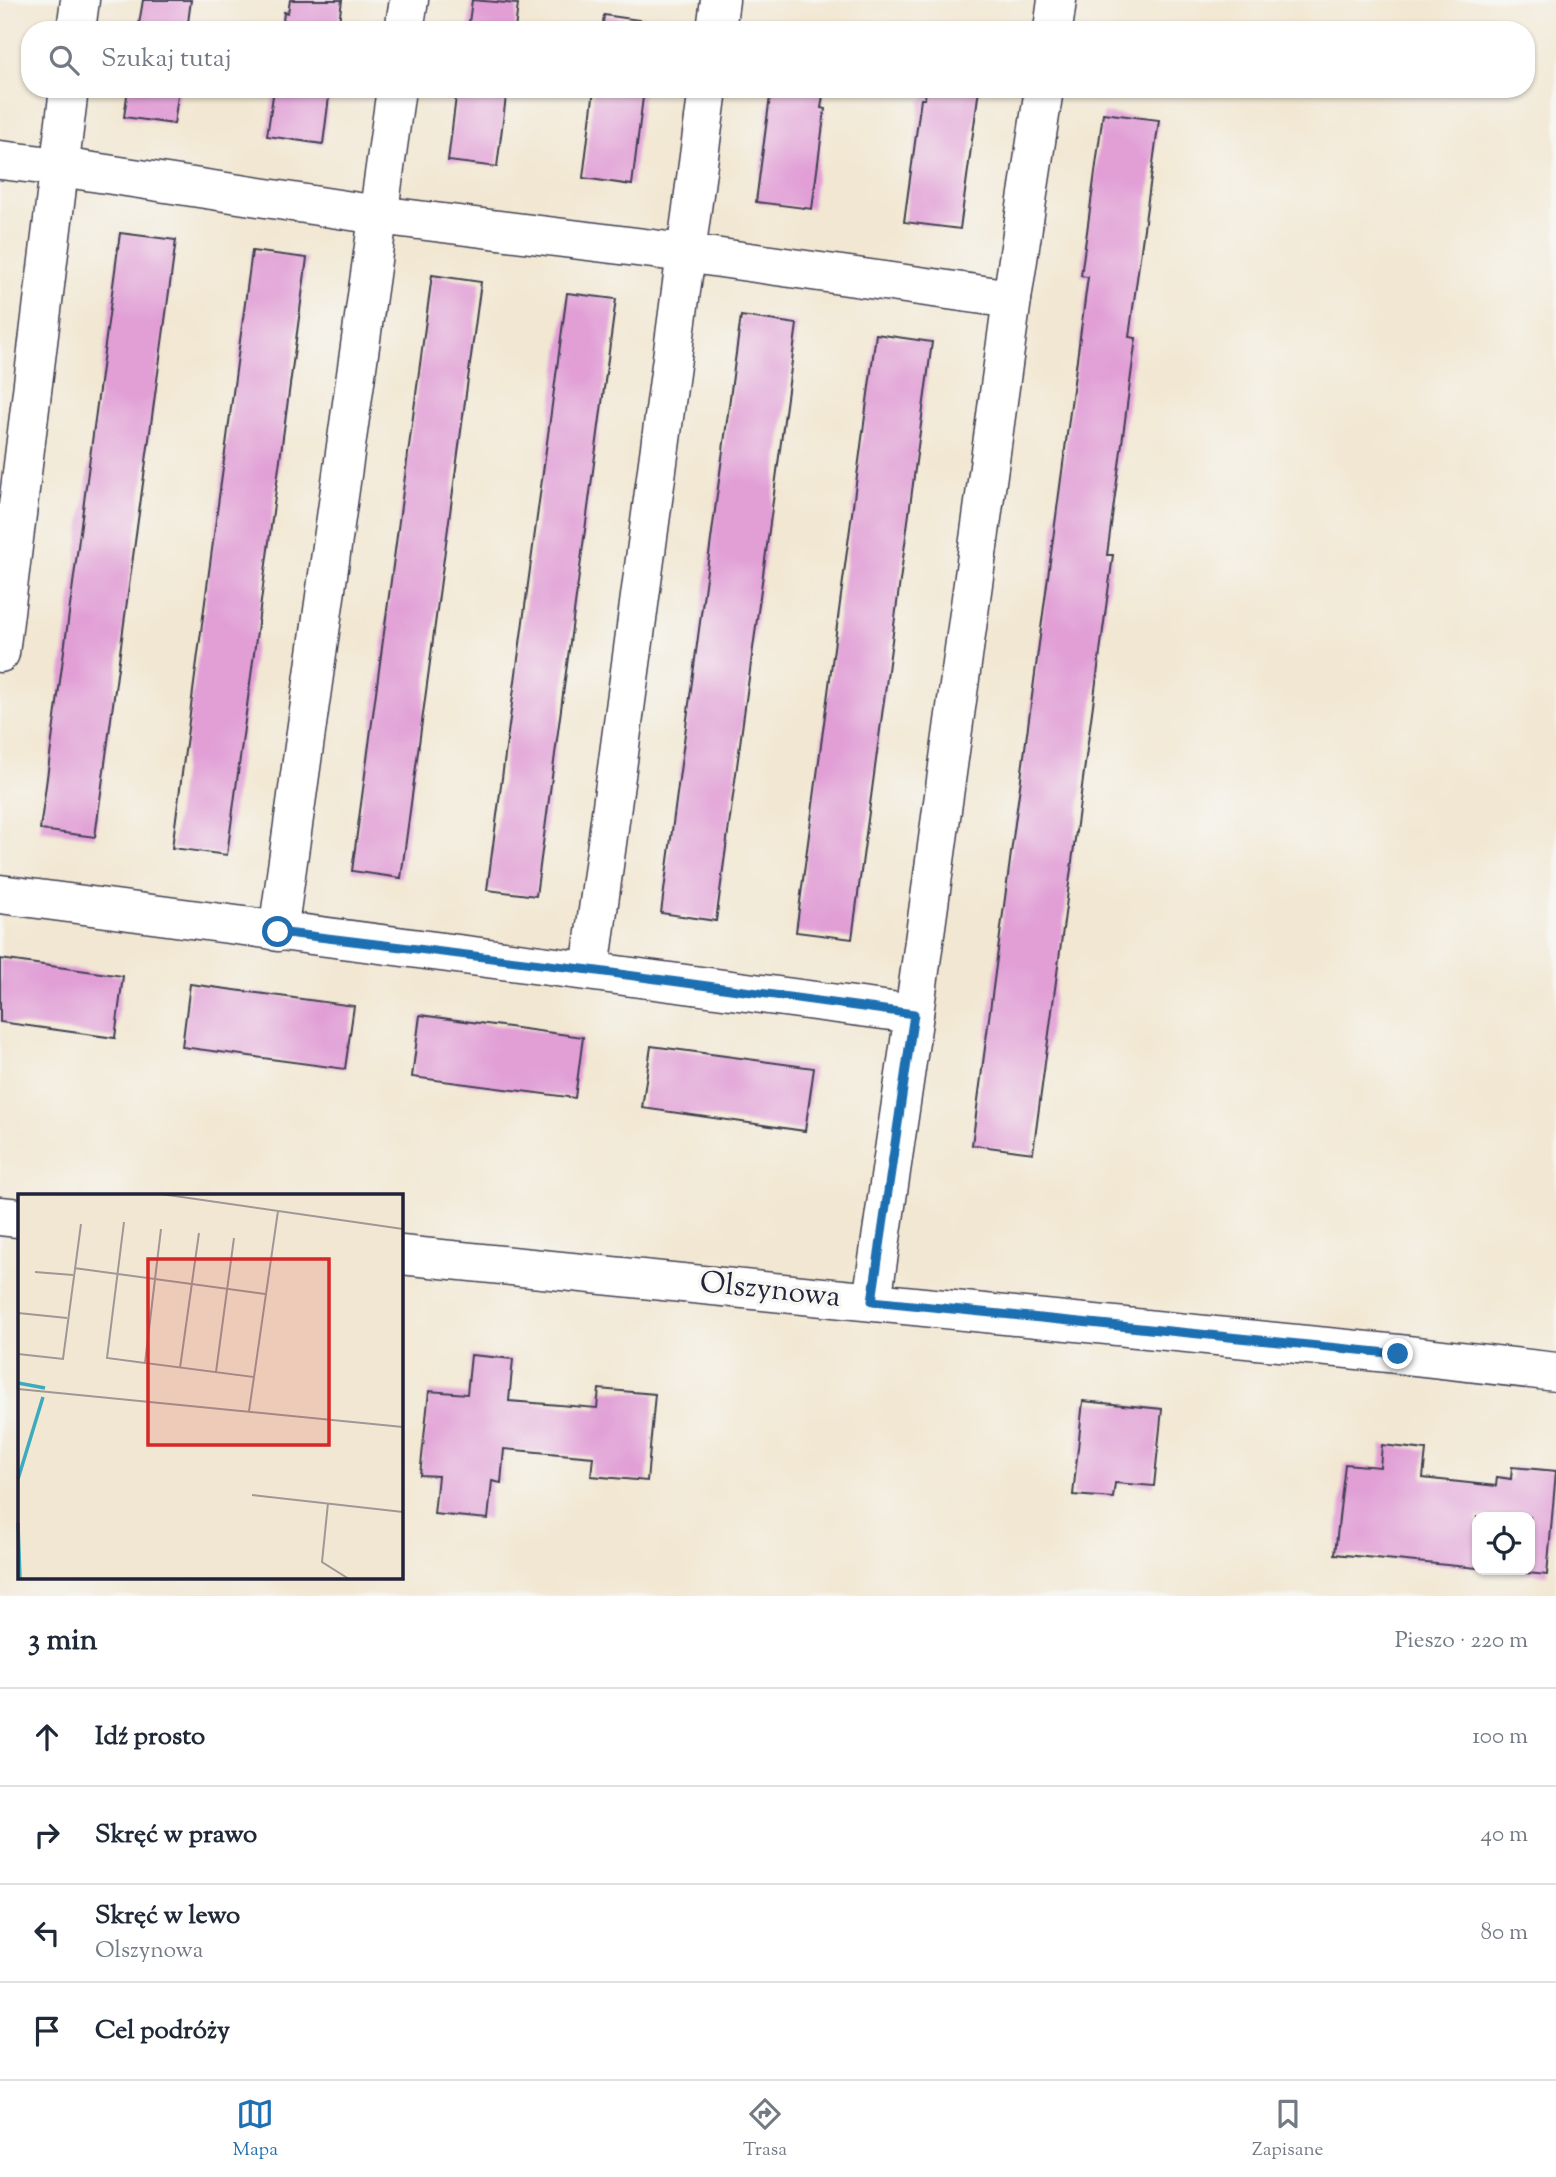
<!DOCTYPE html>
<html lang="pl">
<head>
<meta charset="utf-8">
<style>
  :root { --surface:#fff; --page:#f6f6f7; --text:#1f2937; --muted:#747a83; --line:#e0e1e3; --accent:#1f6fb2 }
  body { margin:0; font-family:"Sorts Mill Goudy",serif; background:var(--page); color:var(--text) }
  .controls { position:absolute; right:21px; bottom:21px; display:grid; overflow:hidden; border-radius:14px; box-shadow:0 2px 5px #0004 }
  .controls button { width:63px; height:63px; display:grid; place-items:center; padding:0; border:0; border-bottom:2px solid var(--line); background:var(--surface); color:var(--text); font:35px sans-serif }
  .stop { position:absolute; width:21px; height:21px; margin:-16px; border:5px solid #1f6fb2; border-radius:50%; background:#fff }
  .stop.end { background:#1f6fb2; border-color:#fff; box-shadow:0 2px 7px #0008 }
  .list { margin:0; padding:0; list-style:none }
  h2 { display:flex; justify-content:space-between; align-items:center; height:91px; margin:0; padding:0 28px; font-size:30px }
  h2 small { font-size:23px; font-weight:400; color:var(--muted) }
  .list li { display:grid; grid-template-columns:46px 1fr auto; gap:21px; align-items:center; box-sizing:border-box; height:98px; padding:0 28px; border-top:2px solid var(--line) }
  .list b { display:block; font-size:26px; white-space:nowrap }
  .list p { margin:0; font-size:23px; white-space:nowrap; color:var(--muted) }
  .list em { font-size:23px; font-style:normal; color:var(--muted) }
  .icon { flex:none; width:38px; height:38px; fill:none; stroke:currentColor; stroke-width:2; stroke-linecap:round; stroke-linejoin:round }
  .map { position:relative; flex:none; width:1556px; height:1596px; overflow:hidden }
  .search { position:absolute; background:var(--surface); box-shadow:0 2px 5px #0004; left:21px; right:21px; top:21px; height:77px; display:flex; align-items:center; gap:18px; box-sizing:border-box; padding:0 24px; border-radius:28px; color:var(--muted); font-size:26px }
  .sheet { height:483px; background:var(--surface) }
  nav { display:flex; justify-content:space-around; align-items:center; box-sizing:border-box; height:98px; border-top:2px solid var(--line); background:var(--surface); font-size:19px; color:var(--muted) }
  nav a { display:grid; justify-items:center; gap:4px }
  nav .on { color:var(--accent) }
  .map>svg:first-child { display:block }
  .building { fill:#e19fd6 }
  .lines { fill:none; stroke-linecap:round; stroke-linejoin:round }
  .street-casing { stroke:#414052; stroke-width:41 }
  .street { stroke:#fff; stroke-width:38 }
  .route { stroke:#1f6fb2; stroke-width:9 }
  .labels { text-anchor:middle; dominant-baseline:central; stroke-width:7; stroke-linejoin:round; paint-order:stroke }
  .street-label { font-size:30px; fill:#22223b; stroke:#f6f6f2 }
  .inset-river { fill:none; stroke:#3eaabd; stroke-width:3.5 }
  .inset-road { fill:none; stroke:#9f9896; stroke-width:2 }
  .view { fill:#d62828; fill-opacity:0.15; stroke:#d62828; stroke-width:3.5 }
  .inset-edge { fill:none; stroke:#22223b; stroke-width:3.5 }
</style>
</head>
<body>
<div class="map">
<svg width="1556" height="1596" viewBox="0 0 1556 1596">
  <rect width="100%" height="100%" fill="#f6f6f2"/>
  <filter id="ink" filterUnits="userSpaceOnUse"><feTurbulence type="fractalNoise" baseFrequency=".0143" numOctaves="2"/><feDisplacementMap in="SourceGraphic" scale="14" xChannelSelector="R" yChannelSelector="G"/><feConvolveMatrix kernelMatrix="1 2 1 2 8 2 1 2 1" color-interpolation-filters="sRGB"/></filter>
  <filter id="wash" filterUnits="userSpaceOnUse"><feTurbulence type="fractalNoise" baseFrequency=".00686" numOctaves="4" result="noise"/><feDisplacementMap in="SourceGraphic" scale="28" xChannelSelector="R" yChannelSelector="G"/><feGaussianBlur stdDeviation="1.57" result="paint"/><feColorMatrix in="noise" values="0 0 0 0 0 0 0 0 0 0 0 0 0 0 0 0 0 1.4 0 .05"/><feComposite in="paint" operator="in"/></filter>
  <g filter="url(#wash)">
    <rect width="100%" height="100%" fill="#f2e7d2"/>
    <g id="blocks">
      <!-- building -->
      <g class="building">
        <polygon points="143,0 191,0 187,30 138,30"/>
        <polygon points="290,0 342,0 338,30 282,30 284,12 288,13"/>
        <polygon points="472,0 518,4 515,30 468,30"/>
        <polygon points="604,15 653,22 652,30 602,30"/>
        <polygon points="128,89 179,89 174,124 124,117"/>
        <polygon points="274,89 330,89 323,144 267,136"/>
        <polygon points="457,89 507,89 497,167 448,161"/>
        <polygon points="594,89 644,89 632,185 583,178"/>
        <polygon points="771,89 824,89 821,108 825,109 812,209 756,202"/>
        <polygon points="926,89 979,89 960,229 904,222 921,99 925,99"/>
        <polygon points="1103,113 1159,120 1129,337 1136,338 1107,555 1113,555 1033,1153 972,1145 1088,277 1081,276"/>
        <polygon points="120,233 176,240 95,837 40,830"/>
        <polygon points="252,251 307,258 227,855 172,848"/>
        <polygon points="432,275 481,282 401,878 352,871"/>
        <polygon points="567,293 616,299 536,896 487,890"/>
        <polygon points="741,316 797,324 716,921 661,913"/>
        <polygon points="876,334 932,342 852,939 796,932"/>
        <polygon points="0,959 123,976 115,1038 0,1022"/>
        <polygon points="190,984 354,1006 345,1069 182,1047"/>
        <polygon points="420,1015 583,1037 575,1098 412,1077"/>
        <polygon points="651,1046 814,1068 805,1131 642,1108"/>
        <polygon points="471,1355 513,1359 509,1401 597,1408 599,1389 655,1394 647,1481 591,1476 593,1457 504,1449 501,1483 492,1481 488,1519 434,1514 438,1476 420,1475 429,1391 467,1394"/>
        <polygon points="1083,1401 1162,1409 1154,1486 1115,1483 1113,1498 1073,1495"/>
        <polygon points="1382,1445 1426,1450 1423,1478 1496,1486 1497,1477 1511,1479 1512,1467 1556,1471 1547,1575 1494,1570 1530,1570 1530,1517 1477,1517 1477,1568 1335,1554 1345,1464 1380,1467"/>
      </g>
    </g>
  </g>
  <g filter="url(#ink)">
    <use href="#blocks" fill-opacity="0" stroke="#414052" stroke-width="2"/>
    <g class="lines">
      <defs>
        <g id="street">
          <polyline points="76,30 80,0"/>
          <polyline points="404,30 409,0"/>
          <polyline points="716,30 720,0"/>
          <polyline points="1053,30 1057,0"/>
          <polyline points="0,160 60,167 378,215 685,253 1012,299"/>
          <polyline points="0,653 69,89"/>
          <polyline points="0,894 914,1014 872,1301"/>
          <polyline points="278,932 396,89"/>
          <polyline points="590,970 708,89"/>
          <polyline points="914,1014 1012,299 1044,89"/>
          <polyline points="0,1216 19,1218"/>
          <polyline points="401,1255 1398,1354 1556,1372"/>
        </g>
      </defs>
      <!-- street casing -->
      <use href="#street" class="street-casing"/>
      <!-- street -->
      <use href="#street" class="street"/>
    </g>
  </g>
  <g class="lines" filter="url(#ink)">
    <!-- route -->
    <polyline class="route" points="278,932 590,970 914,1014 872,1301 1398,1354"/>
  </g>
  <g class="labels">
    <!-- street labels -->
    <g class="street-label">
      <text transform="translate(770 1291) rotate(6)">Olszynowa</text>
    </g>
  </g>
  <!-- overview -->
  <g transform="translate(18 1194)">
    <rect width="385" height="385" fill="#f2e7d2"/>
    <path class="inset-river" d="M0 189 27 194M0 285 25 203M0 329 2 385"/>
    <path class="inset-road" d="M143 0 385 35M106 28 89 164 127 169M143 35 127 169 236 183 231 217M56 74 247 100M17 78 55 81M0 119 49 124M0 160 45 165 63 30M162 174 181 39M198 178 216 44M236 183 260 17M0 195 385 233M234 301 385 318M310 309 304 368 331 385"/>
    <path class="view" d="M130 65H311V251H130Z"/>
    <rect width="385" height="385" class="inset-edge"/>
  </g>
</svg>
<div class="controls">
<button><svg class="icon" aria-label="locate" viewBox="0 0 24 24"><circle cx="12" cy="12" r="6"/><path d="M12 2v4M12 18v4M2 12h4M18 12h4"/></svg></button>
</div>
<div class="stop" style="left:278px;top:932px"></div>
<div class="stop end" style="left:1398px;top:1354px"></div>
<div class="search"><svg class="icon" aria-label="search" viewBox="0 0 24 24"><circle cx="10" cy="10" r="6"/><path d="M15 15l6 6"/></svg>Szukaj tutaj</div>
</div>
<section class="sheet">
<h2>3 min<small>Pieszo · 220 m</small></h2>
<ul class="list">
<li><svg class="icon" aria-label="ahead" viewBox="0 0 24 24"><path d="M12 20V5M6 11l6-6 6 6"/></svg><div><b>Idź prosto</b></div><em>100 m</em></li>
<li><svg class="icon" aria-label="right" viewBox="0 0 24 24"><path d="M7 20v-9h11M14 6l5 5-5 5"/></svg><div><b>Skręć w prawo</b></div><em>40 m</em></li>
<li><svg class="icon" aria-label="left" viewBox="0 0 24 24"><path d="M17 20v-9H6M10 6l-5 5 5 5"/></svg><div><b>Skręć w lewo</b><p>Olszynowa</p></div><em>80 m</em></li>
<li><svg class="icon" aria-label="arrive" viewBox="0 0 24 24"><path d="M6 21V4h12l-3 4 3 4H6"/></svg><div><b>Cel podróży</b></div></li>
</ul>
</section>
<nav>
<a class="on"><svg class="icon" aria-label="map" viewBox="0 0 24 24"><path d="M3 6l6-2 6 2 6-2v14l-6 2-6-2-6 2zM9 4v14M15 6v14"/></svg>Mapa</a>
<a><svg class="icon" aria-label="directions" viewBox="0 0 24 24"><path d="M12 3l9 9-9 9-9-9zM9 14v-3h6M13 9l2 2-2 2"/></svg>Trasa</a>
<a><svg class="icon" aria-label="saved" viewBox="0 0 24 24"><path d="M7 4h10v16l-5-4-5 4z"/></svg>Zapisane</a>
</nav>
</body>
</html>
